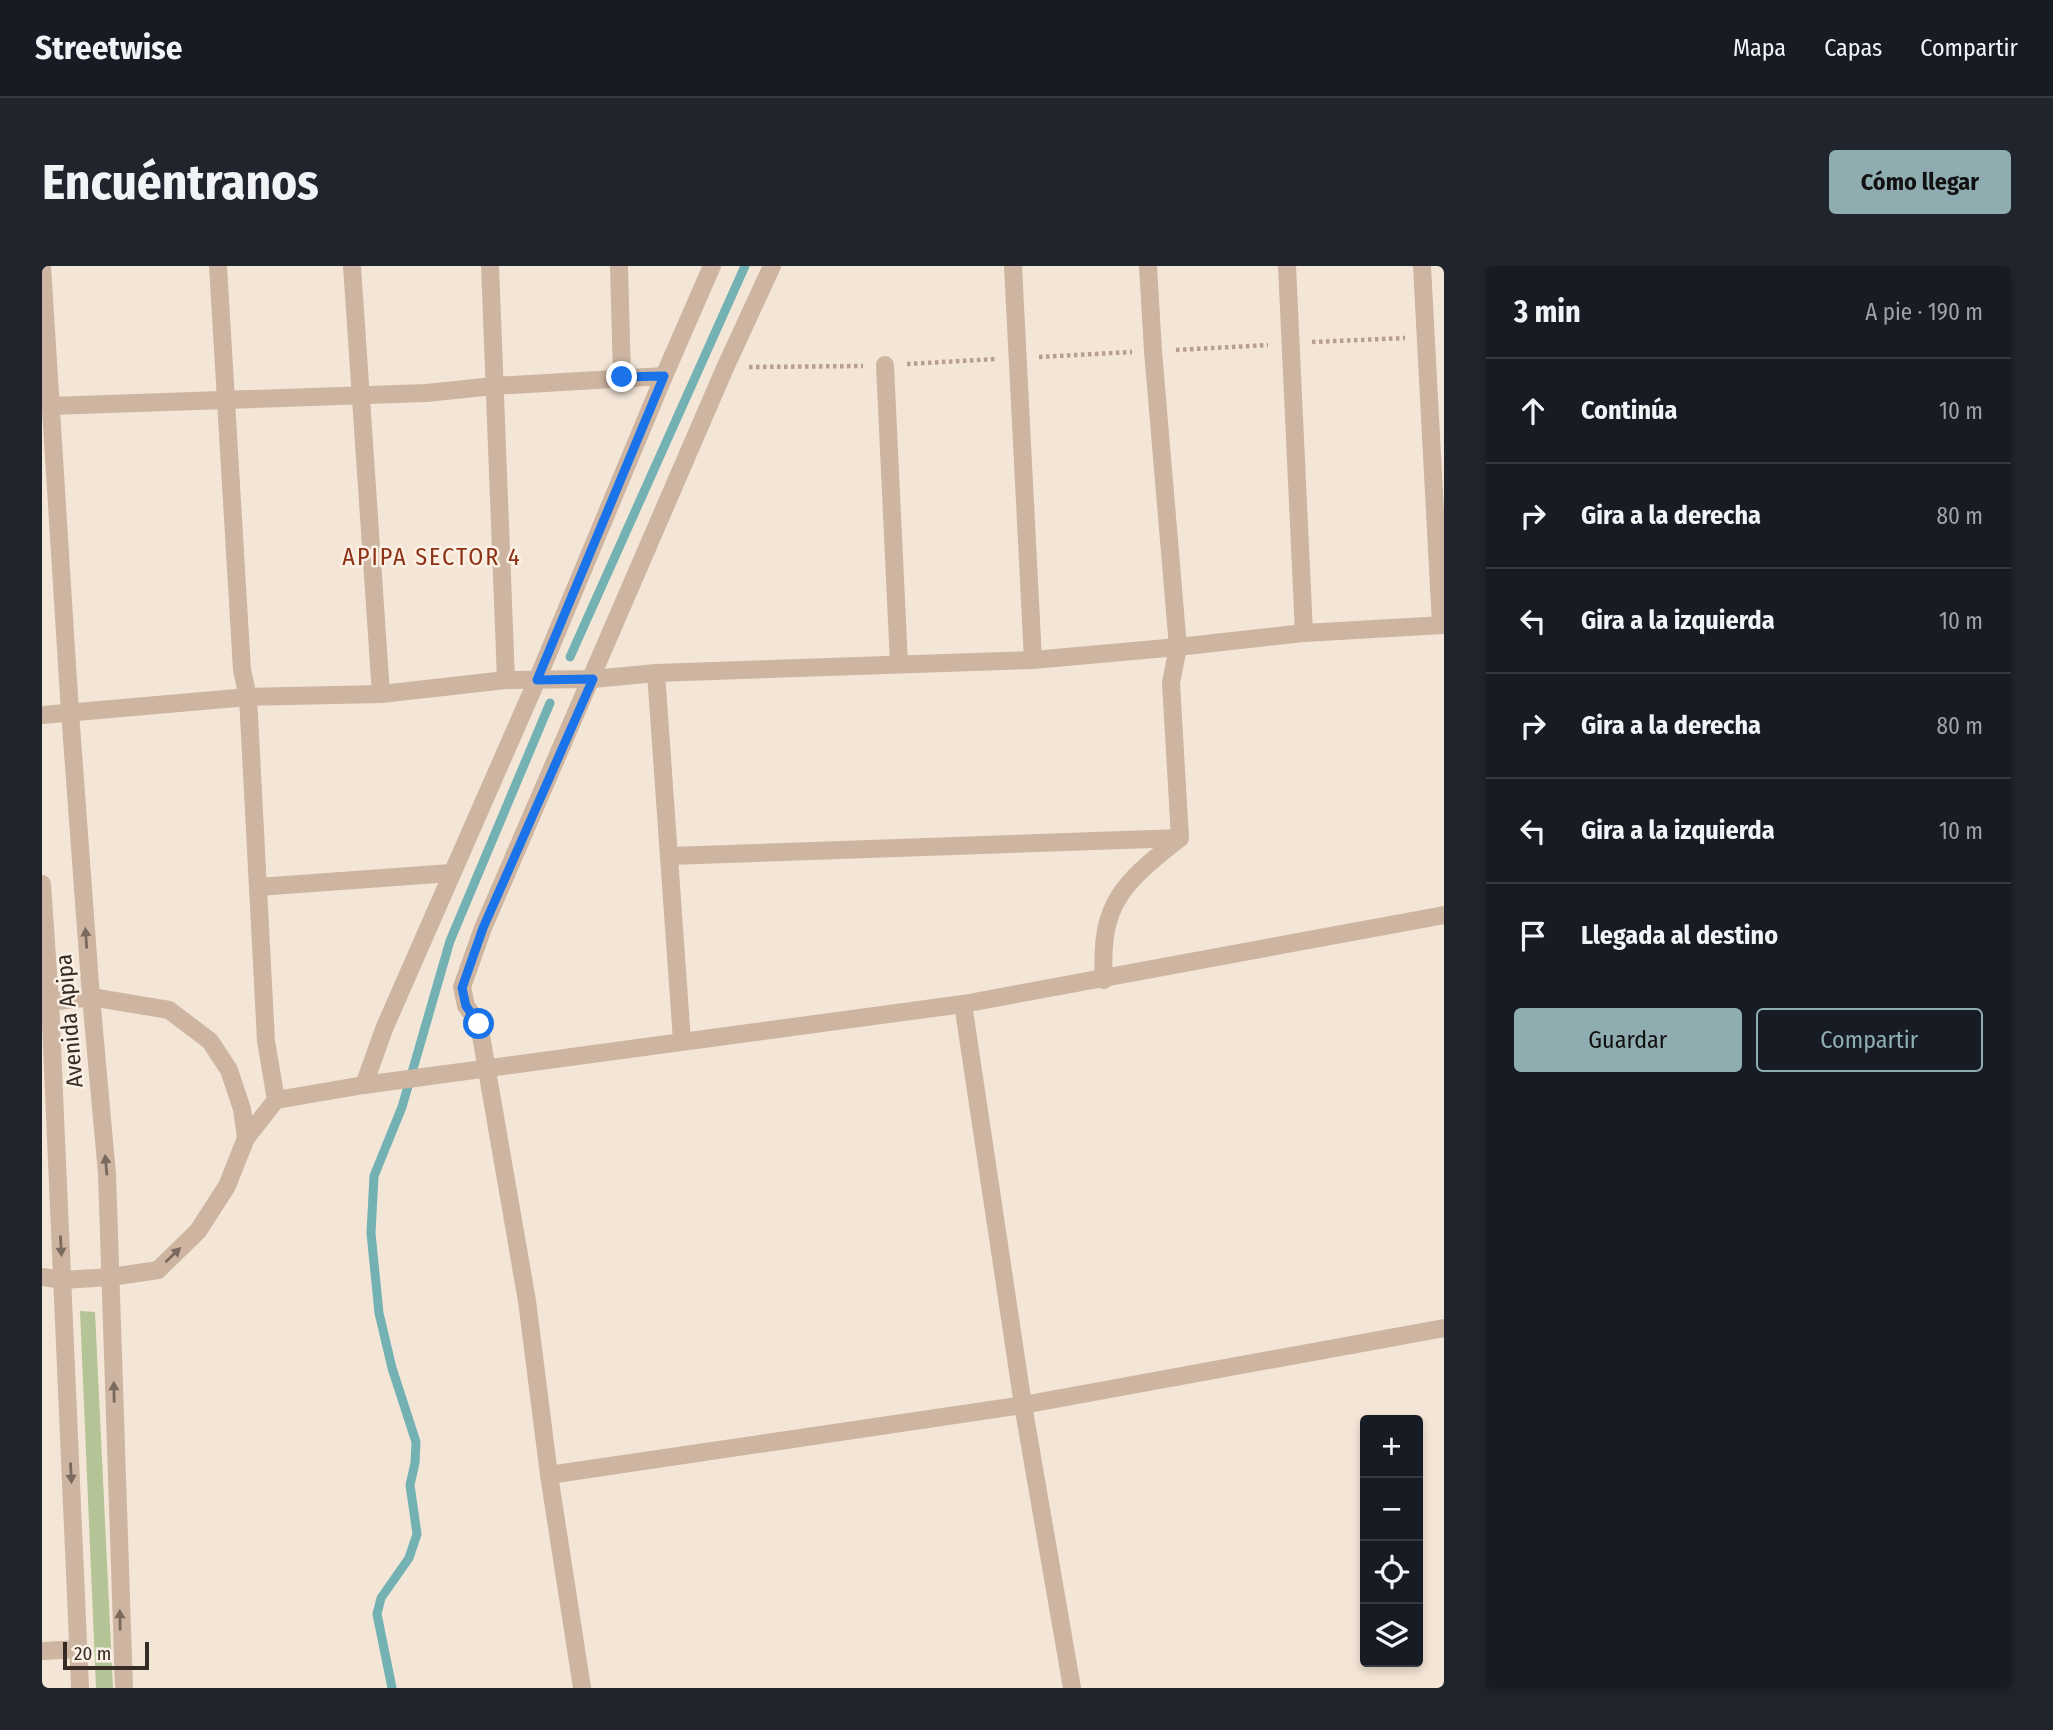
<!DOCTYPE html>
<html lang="es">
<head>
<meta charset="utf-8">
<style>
  :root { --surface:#171b24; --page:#20242c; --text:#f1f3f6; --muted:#9ea1a6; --line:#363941; --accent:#8fadb1 }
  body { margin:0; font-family:"Fira Sans Condensed",sans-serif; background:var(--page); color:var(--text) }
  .controls { position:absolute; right:21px; bottom:21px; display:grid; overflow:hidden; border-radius:7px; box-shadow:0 4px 10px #0003 }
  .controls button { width:63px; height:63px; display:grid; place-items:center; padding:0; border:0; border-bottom:2px solid var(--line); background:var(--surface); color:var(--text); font:35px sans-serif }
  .scale { position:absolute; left:21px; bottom:18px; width:86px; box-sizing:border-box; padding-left:7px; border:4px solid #362b25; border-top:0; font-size:19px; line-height:24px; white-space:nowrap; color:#362b25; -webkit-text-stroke:5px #fbf0e4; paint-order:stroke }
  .stop { position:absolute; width:21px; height:21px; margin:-16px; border:5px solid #1a73e8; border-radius:50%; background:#fff }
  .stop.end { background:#1a73e8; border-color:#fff; box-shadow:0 2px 7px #0008 }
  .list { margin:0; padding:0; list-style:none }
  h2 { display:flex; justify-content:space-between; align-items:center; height:91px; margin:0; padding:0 28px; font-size:30px }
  h2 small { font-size:23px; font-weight:400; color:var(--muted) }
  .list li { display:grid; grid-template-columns:46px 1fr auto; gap:21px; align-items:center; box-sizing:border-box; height:105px; padding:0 28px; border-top:2px solid var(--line) }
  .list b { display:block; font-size:26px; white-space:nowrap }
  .list em { font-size:23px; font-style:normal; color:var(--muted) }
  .actions { display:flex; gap:14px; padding:21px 28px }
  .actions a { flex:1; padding:16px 0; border:2px solid var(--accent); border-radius:7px; text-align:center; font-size:24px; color:var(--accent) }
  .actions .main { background:var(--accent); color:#111 }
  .icon { flex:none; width:38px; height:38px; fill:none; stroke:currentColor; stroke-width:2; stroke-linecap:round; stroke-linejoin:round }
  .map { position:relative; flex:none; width:1402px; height:1422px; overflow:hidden; border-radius:7px }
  header { display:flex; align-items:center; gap:42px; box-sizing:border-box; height:98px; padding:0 35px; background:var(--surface); border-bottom:2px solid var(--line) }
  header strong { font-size:33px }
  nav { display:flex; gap:38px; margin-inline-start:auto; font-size:24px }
  .intro { display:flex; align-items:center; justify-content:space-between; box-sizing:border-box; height:168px; padding:0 42px }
  h1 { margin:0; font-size:49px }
  .button { padding:18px 32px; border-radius:7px; background:var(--accent); color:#111; font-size:24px; font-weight:700 }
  main { display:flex; gap:42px; padding:0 42px }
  aside { flex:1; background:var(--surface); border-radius:7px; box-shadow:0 4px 10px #0003 }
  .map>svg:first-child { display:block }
  .grass { fill:#b5c496 }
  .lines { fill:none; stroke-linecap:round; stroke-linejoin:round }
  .stream { stroke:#73b1b3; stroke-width:9 }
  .path { stroke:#b89f8c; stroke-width:4.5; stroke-dasharray:3.5 3.5; stroke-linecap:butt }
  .minor { stroke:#cdb5a2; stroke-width:18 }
  .oneway { fill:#7a695d }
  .route { stroke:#1a73e8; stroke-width:9 }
  .labels { text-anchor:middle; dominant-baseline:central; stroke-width:5; stroke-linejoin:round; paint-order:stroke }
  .street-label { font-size:23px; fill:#362b25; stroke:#fbf0e4 }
  .neighbourhood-label { font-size:24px; letter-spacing:2px; fill:#8d3216; stroke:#fbf0e4 }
</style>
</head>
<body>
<header>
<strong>Streetwise</strong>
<nav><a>Mapa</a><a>Capas</a><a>Compartir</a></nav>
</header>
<div class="intro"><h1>Encuéntranos</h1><a class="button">Cómo llegar</a></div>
<main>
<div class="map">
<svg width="1402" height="1422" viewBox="0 0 1402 1422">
  <rect width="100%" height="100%" fill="#f4e6d7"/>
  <!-- grass -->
  <polygon class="grass" points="38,1045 53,1046 71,1422 54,1422"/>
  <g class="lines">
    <!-- stream -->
    <g class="stream">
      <polyline points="528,391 703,0"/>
      <polyline points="350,1422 335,1348 339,1332 367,1292 375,1268 368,1219 373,1197 374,1176 350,1102 337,1047 329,967 332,910 360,841 408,675 508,437"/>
    </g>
    <!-- path -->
    <g class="path">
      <polyline points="1270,76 1363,72"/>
      <polyline points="1134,84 1226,79"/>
      <polyline points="997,91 1090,86"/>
      <polyline points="865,98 954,93"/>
      <polyline points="707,101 821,100"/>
    </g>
    <!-- minor -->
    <g class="minor">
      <polyline points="0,0 28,446 49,731 65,908 82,1422"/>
      <polyline points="176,0 200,404 206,431 224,775 234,834"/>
      <polyline points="310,0 339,428"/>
      <polyline points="448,0 464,414"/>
      <polyline points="577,0 580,111"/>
      <polyline points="971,0 991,394"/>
      <polyline points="1106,0 1111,85 1136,381 1129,417 1138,572"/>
      <polyline points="1245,0 1262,367"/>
      <polyline points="1380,0 1399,359"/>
      <polyline points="843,99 857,398"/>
      <polyline points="8,140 384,127 452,120 622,110"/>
      <polyline points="614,407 640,775"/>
      <polyline points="0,449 206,431 339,428 464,414 551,413 614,407 991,394 1136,381 1262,367 1402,359"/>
      <polyline points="628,590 1138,572"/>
      <polyline points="0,618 8,735 38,1422"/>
      <polyline points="216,621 409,607"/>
      <path d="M1062 714C1057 637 1081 617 1138 572"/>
      <polyline points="0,737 49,731 127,744 168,775 187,804 200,843 204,872"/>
      <polyline points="921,738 981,1139 1030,1422"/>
      <polyline points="322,819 342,763 495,414 622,110 670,0"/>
      <polyline points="0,1011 20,1014 69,1011 116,1004 156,965 185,920 204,872 234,834 322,819 921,738 1402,649"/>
      <polyline points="507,1209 981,1139 1402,1062"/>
      <polyline points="0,1385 37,1383"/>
      <polyline points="540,1422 507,1209 485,1035 437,758 424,740 420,721 441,662 683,102 730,0"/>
    </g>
  </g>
  <!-- one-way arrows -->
  <defs><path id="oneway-solid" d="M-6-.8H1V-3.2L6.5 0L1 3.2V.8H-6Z" transform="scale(1.75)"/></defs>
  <g class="oneway">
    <use href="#oneway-solid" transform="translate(44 672) rotate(-94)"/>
    <use href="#oneway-solid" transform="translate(64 899) rotate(-95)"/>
    <use href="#oneway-solid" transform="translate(19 980) rotate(87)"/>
    <use href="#oneway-solid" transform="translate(131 989) rotate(-44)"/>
    <use href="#oneway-solid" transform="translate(72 1126) rotate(-91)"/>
    <use href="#oneway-solid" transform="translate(29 1207) rotate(87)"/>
    <use href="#oneway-solid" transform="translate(78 1354) rotate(-91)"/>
  </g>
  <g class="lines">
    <!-- route -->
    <polyline class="route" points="437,758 424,740 420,722 441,662 551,413 495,414 622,110 580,111"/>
  </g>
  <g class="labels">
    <!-- street labels -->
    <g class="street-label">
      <text transform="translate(27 755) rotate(-95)">Avenida Apipa</text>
    </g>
    <!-- neighbourhood labels -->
    <g class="neighbourhood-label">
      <text x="390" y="291">APIPA SECTOR 4</text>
    </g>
  </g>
</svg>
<div class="controls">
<button>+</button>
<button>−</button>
<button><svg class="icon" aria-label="locate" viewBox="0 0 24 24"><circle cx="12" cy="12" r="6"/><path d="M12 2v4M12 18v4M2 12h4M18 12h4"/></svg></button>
<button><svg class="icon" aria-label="layers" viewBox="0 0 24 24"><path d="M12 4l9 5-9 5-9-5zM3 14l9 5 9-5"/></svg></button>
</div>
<div class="scale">20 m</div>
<div class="stop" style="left:437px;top:758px"></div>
<div class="stop end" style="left:580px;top:111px"></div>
</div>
<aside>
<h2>3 min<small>A pie · 190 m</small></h2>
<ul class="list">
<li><svg class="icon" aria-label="ahead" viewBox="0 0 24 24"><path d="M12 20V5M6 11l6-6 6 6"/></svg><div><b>Continúa</b></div><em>10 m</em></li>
<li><svg class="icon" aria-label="right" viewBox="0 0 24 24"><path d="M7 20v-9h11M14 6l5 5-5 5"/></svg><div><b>Gira a la derecha</b></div><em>80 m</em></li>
<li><svg class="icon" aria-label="left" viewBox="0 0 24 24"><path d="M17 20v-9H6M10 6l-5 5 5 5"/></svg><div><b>Gira a la izquierda</b></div><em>10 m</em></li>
<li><svg class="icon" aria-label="right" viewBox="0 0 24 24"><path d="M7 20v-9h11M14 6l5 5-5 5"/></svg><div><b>Gira a la derecha</b></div><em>80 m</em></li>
<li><svg class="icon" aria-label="left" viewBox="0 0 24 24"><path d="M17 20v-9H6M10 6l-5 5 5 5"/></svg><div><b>Gira a la izquierda</b></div><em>10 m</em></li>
<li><svg class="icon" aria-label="arrive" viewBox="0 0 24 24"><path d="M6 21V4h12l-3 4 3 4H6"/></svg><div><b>Llegada al destino</b></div></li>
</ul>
<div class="actions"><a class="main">Guardar</a><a>Compartir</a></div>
</aside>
</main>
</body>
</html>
